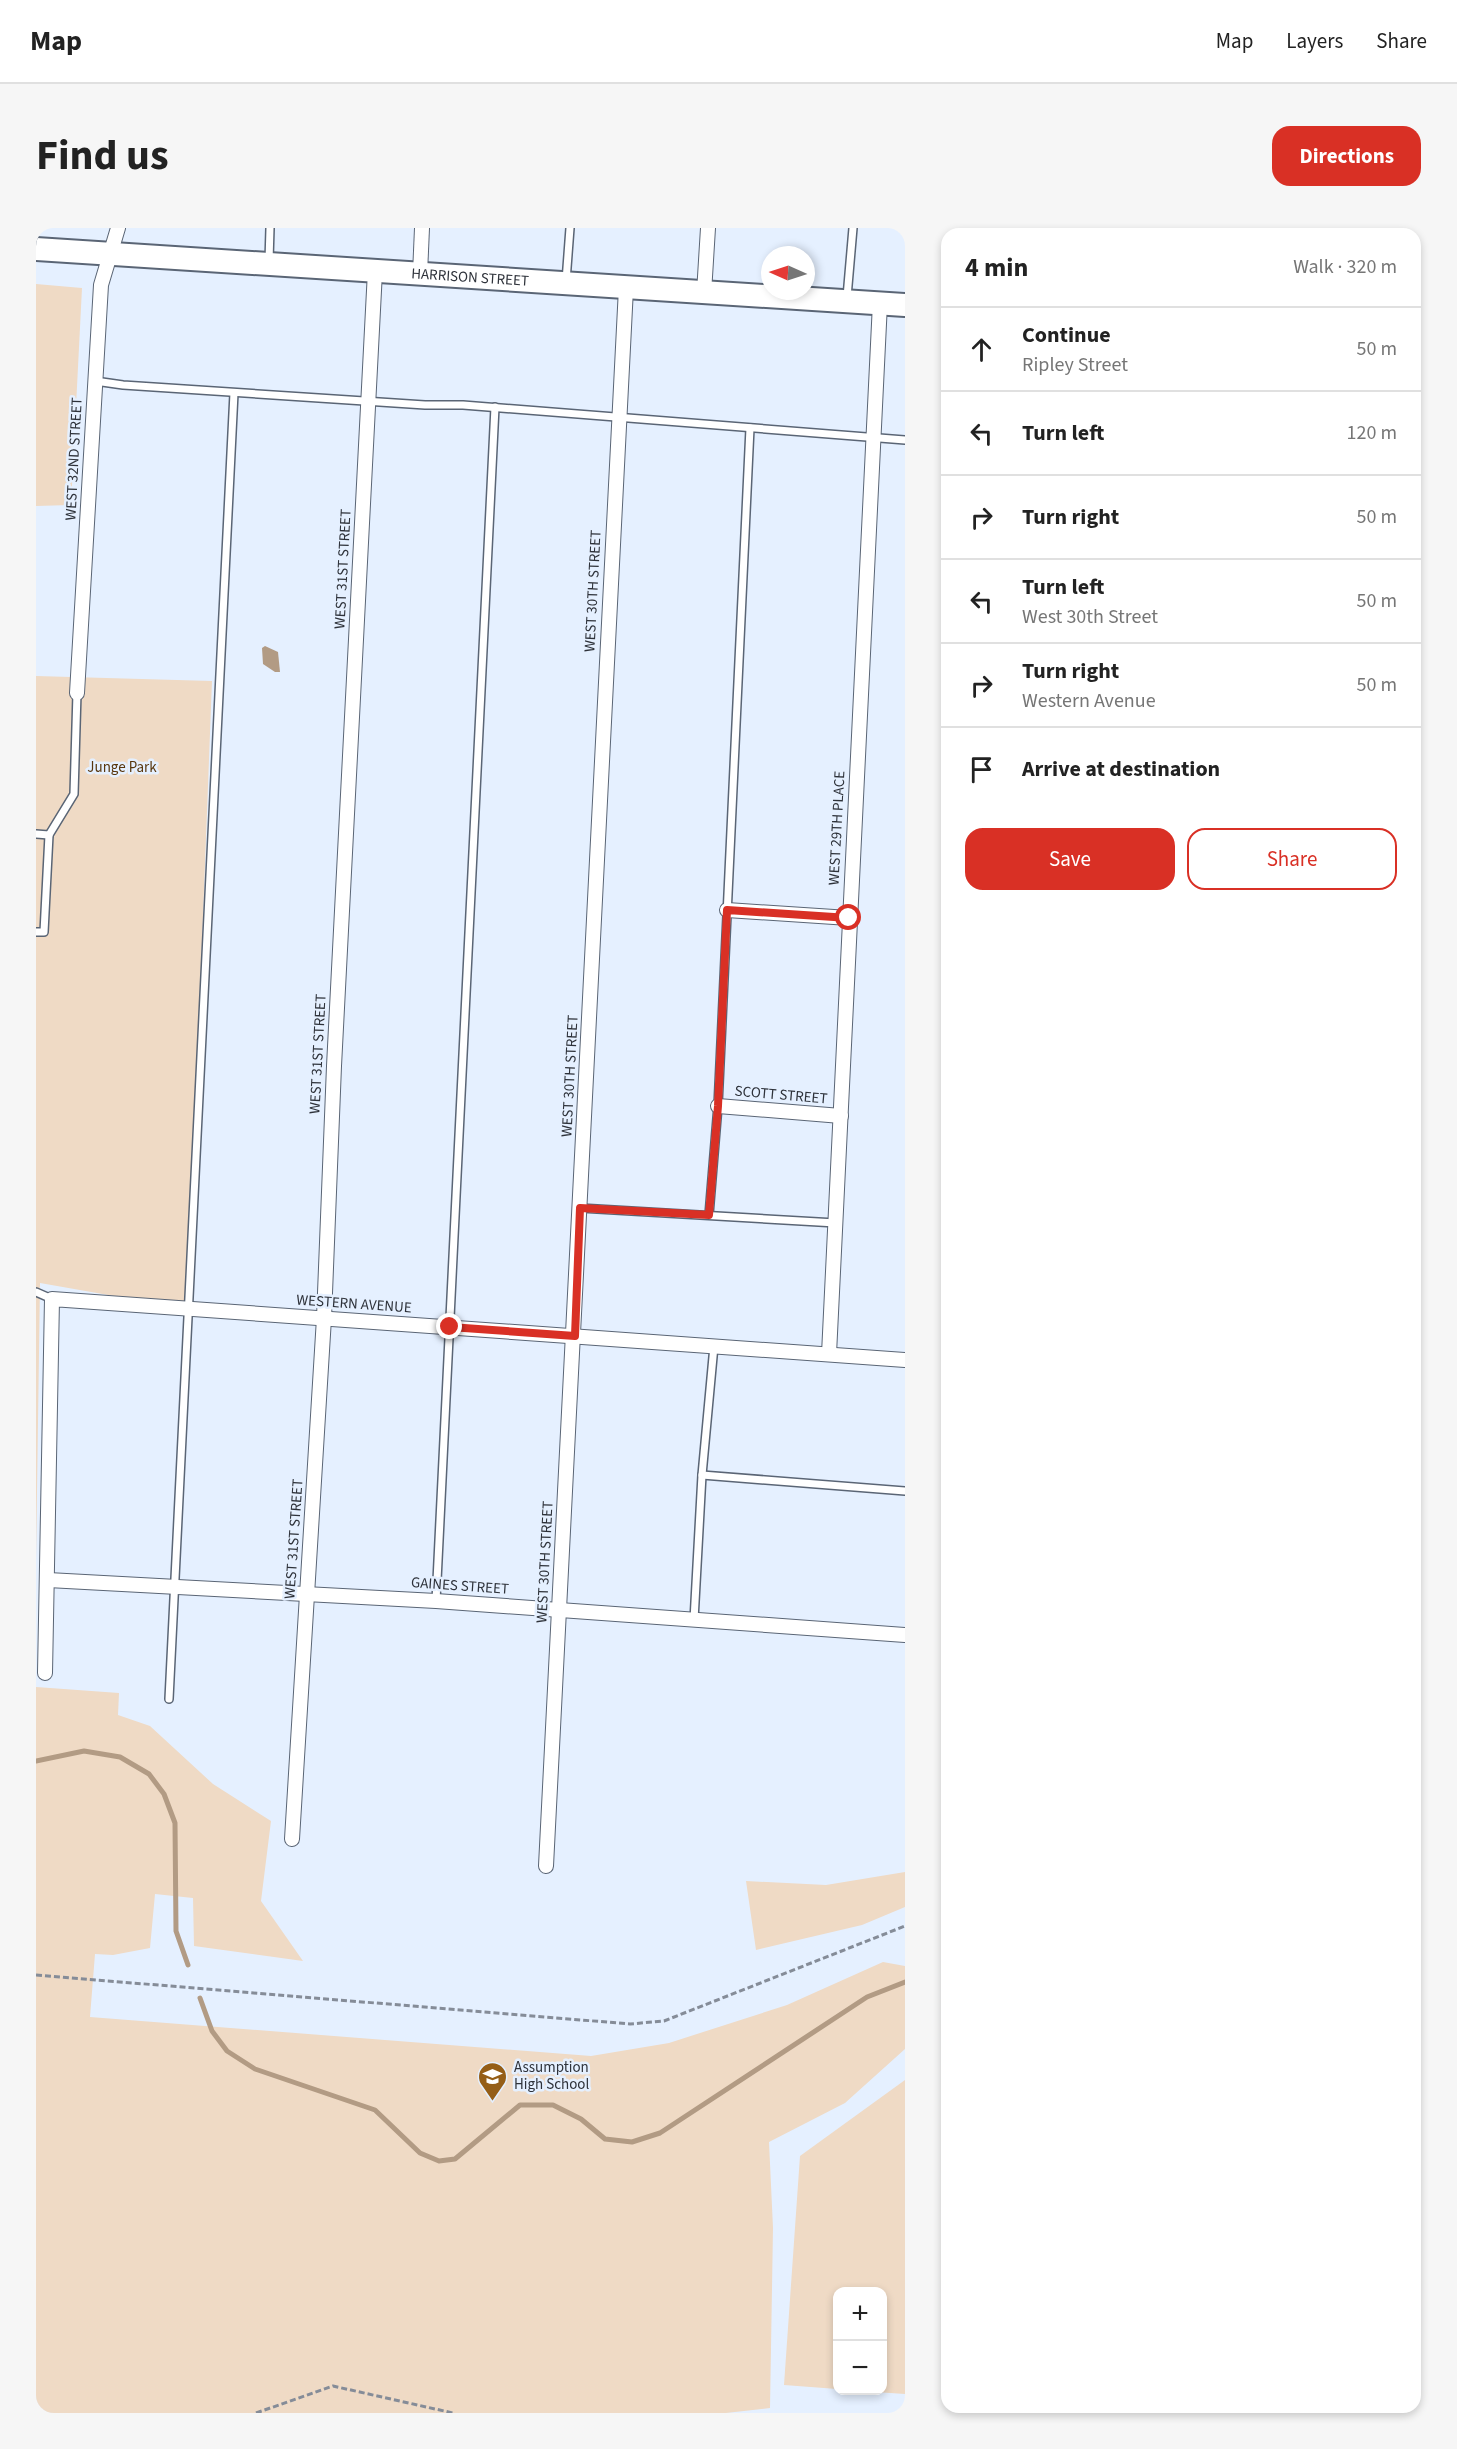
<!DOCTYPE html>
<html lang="en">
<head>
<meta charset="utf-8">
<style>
  :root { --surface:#fff; --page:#f6f6f6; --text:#222; --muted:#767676; --line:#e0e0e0; --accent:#d93025 }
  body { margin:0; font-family:"Source Sans 3",sans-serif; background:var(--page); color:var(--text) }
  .controls { position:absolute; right:18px; bottom:18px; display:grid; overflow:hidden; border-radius:12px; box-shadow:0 3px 9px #0003 }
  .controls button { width:54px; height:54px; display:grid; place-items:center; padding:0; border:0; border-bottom:2px solid var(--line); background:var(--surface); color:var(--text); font:30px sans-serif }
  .compass { position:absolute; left:725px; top:18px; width:54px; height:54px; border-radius:50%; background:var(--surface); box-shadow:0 3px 9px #0003; rotate:273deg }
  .stop { position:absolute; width:18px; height:18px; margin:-14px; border:4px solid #d93025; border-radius:50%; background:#fff }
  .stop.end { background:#d93025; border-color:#fff; box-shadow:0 2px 6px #0008 }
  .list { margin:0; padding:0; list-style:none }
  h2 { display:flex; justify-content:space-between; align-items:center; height:78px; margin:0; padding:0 24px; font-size:26px }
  h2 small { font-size:20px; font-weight:400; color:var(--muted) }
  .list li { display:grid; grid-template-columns:39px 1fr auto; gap:18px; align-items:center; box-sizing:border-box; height:84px; padding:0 24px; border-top:2px solid var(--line) }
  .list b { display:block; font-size:22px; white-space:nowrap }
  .list p { margin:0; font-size:20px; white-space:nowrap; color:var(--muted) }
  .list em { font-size:20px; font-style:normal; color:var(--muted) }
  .actions { display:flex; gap:12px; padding:18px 24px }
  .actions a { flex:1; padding:14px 0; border:2px solid var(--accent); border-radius:18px; text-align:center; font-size:21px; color:var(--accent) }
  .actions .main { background:var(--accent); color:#fff }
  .icon { flex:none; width:33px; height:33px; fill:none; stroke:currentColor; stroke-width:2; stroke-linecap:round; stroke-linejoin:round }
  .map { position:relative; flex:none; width:869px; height:2185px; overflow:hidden; border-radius:18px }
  header { display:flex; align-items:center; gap:36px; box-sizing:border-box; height:84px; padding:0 30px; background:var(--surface); border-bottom:2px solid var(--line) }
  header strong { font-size:28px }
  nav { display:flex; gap:33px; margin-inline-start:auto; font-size:21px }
  .intro { display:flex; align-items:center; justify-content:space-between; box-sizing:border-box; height:144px; padding:0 36px }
  h1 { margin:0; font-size:42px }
  .button { padding:15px 27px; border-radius:18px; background:var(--accent); color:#fff; font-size:21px; font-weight:700 }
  main { display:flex; gap:36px; padding:0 36px }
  aside { flex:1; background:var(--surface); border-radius:18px; box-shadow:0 3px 9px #0003 }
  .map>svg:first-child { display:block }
  .green { fill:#efdac5 }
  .water { fill:#b29b84 }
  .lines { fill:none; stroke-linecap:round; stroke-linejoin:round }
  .stream { stroke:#b29b84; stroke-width:5 }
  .service-casing { stroke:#5a6575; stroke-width:10 }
  .minor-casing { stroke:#5a6575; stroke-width:16 }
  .trunk-casing { stroke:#5a6575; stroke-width:26 }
  .path { stroke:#858c98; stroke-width:3; stroke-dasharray:6 3; stroke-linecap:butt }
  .service { stroke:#fff; stroke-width:7 }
  .minor { stroke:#fff; stroke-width:14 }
  .trunk { stroke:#fff; stroke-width:22 }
  .route { stroke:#d93025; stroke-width:8 }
  .labels { text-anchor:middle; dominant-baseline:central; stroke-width:5; stroke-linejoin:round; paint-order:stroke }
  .street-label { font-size:15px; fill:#2e323a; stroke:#e5f0ff }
  .park-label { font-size:15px; fill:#58360d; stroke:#e5f0ff }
  .poi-label { font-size:15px; fill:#2e323a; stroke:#e5f0ff; text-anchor:start }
</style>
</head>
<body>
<header>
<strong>Map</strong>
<nav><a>Map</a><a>Layers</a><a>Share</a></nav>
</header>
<div class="intro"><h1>Find us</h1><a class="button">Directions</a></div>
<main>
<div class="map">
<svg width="869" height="2185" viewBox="0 0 869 2185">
  <rect width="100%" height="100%" fill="#e5f0ff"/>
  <!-- green -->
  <g class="green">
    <polygon points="0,56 46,60 35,277 0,278"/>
    <polygon points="0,448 176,453 152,1081 4,1055 0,1333"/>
    <polygon points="0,1459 83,1465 82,1487 114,1498 177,1556 235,1593 225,1673 267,1733 158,1718 157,1670 119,1666 114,1720 77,1727 59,1726 54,1789 555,1828 633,1815 751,1777 847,1734 869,1738 869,1821 809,1875 733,1914 737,2000 734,2180 690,2185 0,2185"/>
    <polygon points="869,1644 869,1679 826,1697 720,1722 710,1653 790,1657"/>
    <polygon points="869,1852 869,2166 824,2163 846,2162 846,2064 802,2064 801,2161 748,2157 764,1928"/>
  </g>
  <!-- water -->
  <polygon class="water" points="229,418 242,424 244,444 239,444 227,436 226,420"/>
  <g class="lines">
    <!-- stream -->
    <g class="stream">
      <polyline points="0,1533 48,1523 84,1529 113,1546 128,1566 139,1595 140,1703 152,1737"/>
      <polyline points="164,1770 176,1803 191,1823 219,1841 339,1882 384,1925 403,1933 419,1931 484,1877 517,1877 545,1891 569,1911 596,1914 624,1905 831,1769 869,1754"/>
    </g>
    <defs>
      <g id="service">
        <polyline points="233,33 234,0"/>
        <polyline points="530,53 534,0"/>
        <polyline points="811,69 817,0"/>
        <polyline points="59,153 87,157 389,177 427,177 869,212"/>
        <polyline points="0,606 13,607"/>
        <polyline points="0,704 8,704 13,607 38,566 41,465"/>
        <polyline points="544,980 800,995"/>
        <polyline points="673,987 682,878 714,200"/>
        <polyline points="0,1064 16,1071"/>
        <polyline points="666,1247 869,1263"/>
        <polyline points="400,1373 459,179"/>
        <polyline points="658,1392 666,1247 678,1118"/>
        <polyline points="133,1471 198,165"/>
      </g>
      <g id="minor">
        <polyline points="384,46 386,0"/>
        <polyline points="668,65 672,0"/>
        <polyline points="41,465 65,57 82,0"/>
        <polyline points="691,682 813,690"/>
        <polyline points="682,878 805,888"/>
        <polyline points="793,1126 844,75"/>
        <polyline points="12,1352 400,1373 869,1407"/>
        <polyline points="9,1445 16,1071 869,1132"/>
        <polyline points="256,1611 288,1090 298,838 339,43"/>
        <polyline points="510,1638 590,60"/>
      </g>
      <g id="trunk">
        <path id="s1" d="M0 21 869 77"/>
      </g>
    </defs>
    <!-- service casing -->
    <use href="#service" class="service-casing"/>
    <!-- minor casing -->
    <use href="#minor" class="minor-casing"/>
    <!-- trunk casing -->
    <use href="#trunk" class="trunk-casing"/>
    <!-- path -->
    <g class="path">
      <polyline points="0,1747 594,1796 628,1793 869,1698"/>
      <polyline points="220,2185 297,2158 417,2185"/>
    </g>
    <!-- service -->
    <use href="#service" class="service"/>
    <!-- minor -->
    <use href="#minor" class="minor"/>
    <!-- trunk -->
    <use href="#trunk" class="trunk"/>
  </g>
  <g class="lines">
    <!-- route -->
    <polyline class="route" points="414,1099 539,1108 544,980 673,987 682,878 691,682 813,690"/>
  </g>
  <!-- icons -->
  <defs>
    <symbol id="school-pin" viewBox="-11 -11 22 30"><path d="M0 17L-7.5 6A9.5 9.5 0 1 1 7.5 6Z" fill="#955e17" stroke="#e5f0ff"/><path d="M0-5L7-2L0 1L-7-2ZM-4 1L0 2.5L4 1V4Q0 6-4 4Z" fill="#fff"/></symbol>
  </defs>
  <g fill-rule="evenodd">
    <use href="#school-pin" x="440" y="1832" width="33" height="45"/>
  </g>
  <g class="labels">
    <!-- street labels -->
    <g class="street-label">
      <text stroke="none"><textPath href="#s1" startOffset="435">HARRISON STREET</textPath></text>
      <text transform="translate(38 231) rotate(-87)">WEST 32ND STREET</text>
      <text transform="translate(307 341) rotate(-87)">WEST 31ST STREET</text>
      <text transform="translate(557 363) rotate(-87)">WEST 30TH STREET</text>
      <text transform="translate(801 600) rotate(-87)">WEST 29TH PLACE</text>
      <text transform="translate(282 826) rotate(-87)">WEST 31ST STREET</text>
      <text transform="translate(534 848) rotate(-87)">WEST 30TH STREET</text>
      <text transform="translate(745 867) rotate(5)">SCOTT STREET</text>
      <text transform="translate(318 1076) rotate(4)">WESTERN AVENUE</text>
      <text transform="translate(258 1311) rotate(-86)">WEST 31ST STREET</text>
      <text transform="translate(509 1334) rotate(-87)">WEST 30TH STREET</text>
      <text transform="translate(424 1358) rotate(4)">GAINES STREET</text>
    </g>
    <!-- park labels -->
    <g class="park-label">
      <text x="86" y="539">Junge Park</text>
    </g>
    <!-- poi labels -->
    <g class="poi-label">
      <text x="478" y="1839">Assumption<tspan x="478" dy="17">High School</tspan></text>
    </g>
  </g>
</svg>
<div class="controls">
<button>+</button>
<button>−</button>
</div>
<svg class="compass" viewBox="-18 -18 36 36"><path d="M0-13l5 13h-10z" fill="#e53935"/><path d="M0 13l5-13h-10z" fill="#767676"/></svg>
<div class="stop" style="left:813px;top:690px"></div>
<div class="stop end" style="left:414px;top:1099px"></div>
</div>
<aside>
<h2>4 min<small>Walk · 320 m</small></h2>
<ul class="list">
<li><svg class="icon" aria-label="ahead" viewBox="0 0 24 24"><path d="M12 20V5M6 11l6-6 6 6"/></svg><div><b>Continue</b><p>Ripley Street</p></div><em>50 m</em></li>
<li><svg class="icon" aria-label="left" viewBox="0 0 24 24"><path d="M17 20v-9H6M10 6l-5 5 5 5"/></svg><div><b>Turn left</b></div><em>120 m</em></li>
<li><svg class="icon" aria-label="right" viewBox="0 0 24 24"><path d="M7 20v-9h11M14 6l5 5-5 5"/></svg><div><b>Turn right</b></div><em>50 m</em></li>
<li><svg class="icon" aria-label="left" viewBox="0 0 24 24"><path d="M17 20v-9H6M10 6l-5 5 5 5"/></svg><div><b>Turn left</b><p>West 30th Street</p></div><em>50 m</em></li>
<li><svg class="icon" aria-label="right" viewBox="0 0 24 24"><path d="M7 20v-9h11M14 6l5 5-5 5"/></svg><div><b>Turn right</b><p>Western Avenue</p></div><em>50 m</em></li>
<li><svg class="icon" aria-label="arrive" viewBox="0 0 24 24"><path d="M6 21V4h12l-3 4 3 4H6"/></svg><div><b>Arrive at destination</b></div></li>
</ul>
<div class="actions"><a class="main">Save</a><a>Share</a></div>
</aside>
</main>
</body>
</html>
